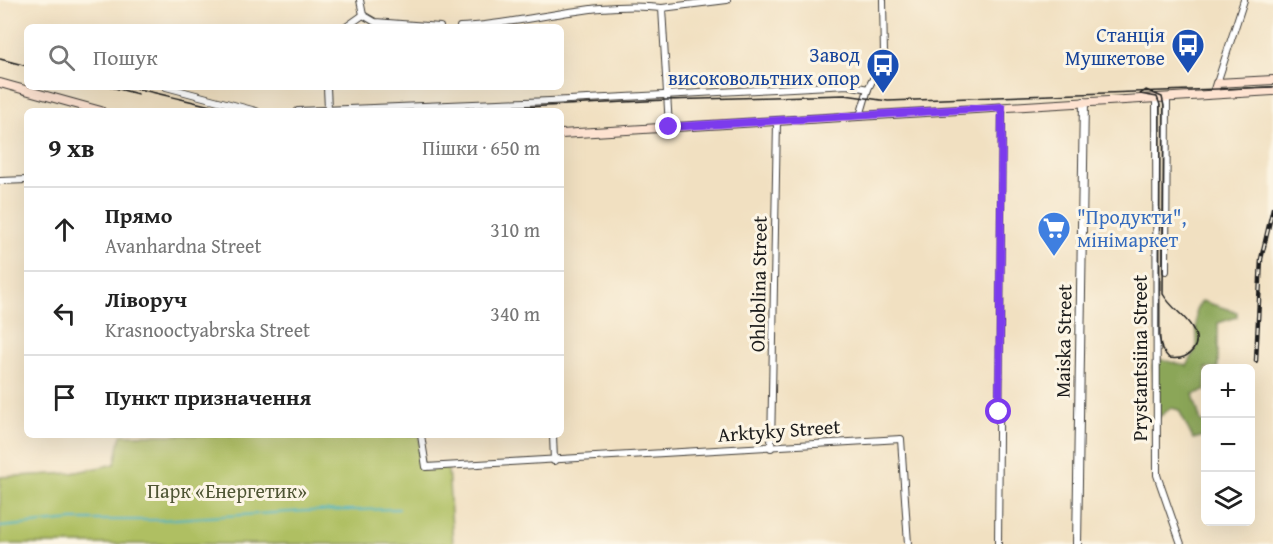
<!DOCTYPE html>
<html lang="uk">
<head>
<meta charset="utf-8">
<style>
  :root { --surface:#fff; --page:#f2f2f2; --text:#222; --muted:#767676; --line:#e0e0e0 }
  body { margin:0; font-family:"Gentium Book Plus",serif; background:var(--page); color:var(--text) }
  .controls { position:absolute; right:18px; bottom:18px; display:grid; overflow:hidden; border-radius:9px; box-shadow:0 6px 24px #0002 }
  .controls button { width:54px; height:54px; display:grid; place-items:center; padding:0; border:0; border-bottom:2px solid var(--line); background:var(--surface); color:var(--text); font:30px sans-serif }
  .stop { position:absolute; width:18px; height:18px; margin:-14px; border:4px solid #7c3aed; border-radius:50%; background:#fff }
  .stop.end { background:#7c3aed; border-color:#fff; box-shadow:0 2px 6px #0008 }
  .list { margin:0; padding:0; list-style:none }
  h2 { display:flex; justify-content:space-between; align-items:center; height:78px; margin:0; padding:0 24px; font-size:26px }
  h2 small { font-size:20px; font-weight:400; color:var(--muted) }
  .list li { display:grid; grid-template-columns:39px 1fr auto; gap:18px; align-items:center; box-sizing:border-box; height:84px; padding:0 24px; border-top:2px solid var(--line) }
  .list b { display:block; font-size:22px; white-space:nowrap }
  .list p { margin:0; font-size:20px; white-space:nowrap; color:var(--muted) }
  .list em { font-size:20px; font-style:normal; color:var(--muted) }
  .icon { flex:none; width:33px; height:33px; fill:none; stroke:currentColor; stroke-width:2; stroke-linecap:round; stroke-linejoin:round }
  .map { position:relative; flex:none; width:1273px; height:544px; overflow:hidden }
  .search { position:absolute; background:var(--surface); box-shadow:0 6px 24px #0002; left:24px; top:24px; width:540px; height:66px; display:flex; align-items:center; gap:15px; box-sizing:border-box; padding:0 21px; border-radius:9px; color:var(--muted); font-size:22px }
  .panel { position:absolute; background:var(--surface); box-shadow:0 6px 24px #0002; left:24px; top:108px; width:540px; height:330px; border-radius:9px }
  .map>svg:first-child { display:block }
  .green { fill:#afbf62; stroke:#666e3f; stroke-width:1.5 }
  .forest { fill:#8ba658; stroke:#54613a; stroke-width:1.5 }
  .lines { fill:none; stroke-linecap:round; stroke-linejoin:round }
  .stream { stroke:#46b3c3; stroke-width:2 }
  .minor-casing { stroke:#3c3935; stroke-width:8 }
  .tertiary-casing { stroke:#3c3935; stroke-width:10 }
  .secondary-casing { stroke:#3c3935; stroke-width:10 }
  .minor { stroke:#fff; stroke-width:6 }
  .tertiary { stroke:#fff; stroke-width:8 }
  .secondary { stroke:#fee3d1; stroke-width:8 }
  .tram { stroke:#1c1c1c; stroke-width:1.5 }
  .rail-casing { stroke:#1c1c1c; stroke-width:4.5 }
  .rail { stroke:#fcf5e5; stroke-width:2; stroke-dasharray:7; stroke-linecap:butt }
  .route { stroke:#7c3aed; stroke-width:8 }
  .labels { text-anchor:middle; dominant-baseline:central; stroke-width:6; stroke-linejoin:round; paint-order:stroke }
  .transit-label { font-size:20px; fill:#164399; stroke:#fcf5e5; text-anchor:end }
  .shop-label { font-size:20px; fill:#366cbe; stroke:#fcf5e5; text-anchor:start }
  .street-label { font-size:20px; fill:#1c1c1c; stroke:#fcf5e5 }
  .park-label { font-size:20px; fill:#4f5534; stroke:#fcf5e5 }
</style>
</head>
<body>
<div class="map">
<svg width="1273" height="544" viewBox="0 0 1273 544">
  <rect width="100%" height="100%" fill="#fcf5e5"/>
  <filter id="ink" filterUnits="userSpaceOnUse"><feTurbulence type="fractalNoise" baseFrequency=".0167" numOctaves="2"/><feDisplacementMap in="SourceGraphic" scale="12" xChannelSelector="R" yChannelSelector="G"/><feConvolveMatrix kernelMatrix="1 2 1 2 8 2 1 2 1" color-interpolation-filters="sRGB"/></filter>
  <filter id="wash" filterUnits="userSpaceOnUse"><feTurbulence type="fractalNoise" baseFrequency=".008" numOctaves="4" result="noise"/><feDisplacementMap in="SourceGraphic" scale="24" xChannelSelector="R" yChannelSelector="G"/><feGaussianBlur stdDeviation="1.35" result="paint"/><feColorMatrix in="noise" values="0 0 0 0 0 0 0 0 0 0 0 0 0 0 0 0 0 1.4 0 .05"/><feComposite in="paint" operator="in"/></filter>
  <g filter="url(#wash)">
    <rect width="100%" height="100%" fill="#f1e0c1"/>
    <!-- green -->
    <polygon class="green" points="121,435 419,435 424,468 448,468 453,544 0,544 0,477 72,473 115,464"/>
    <!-- forest -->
    <polygon class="forest" points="1202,301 1237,312 1237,317 1218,323 1218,368 1206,368 1205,391 1193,394 1201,422 1205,423 1205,436 1193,439 1179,410 1171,408 1159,417 1153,366 1159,359 1187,366 1197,347 1196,309"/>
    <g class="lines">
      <!-- stream -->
      <polyline class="stream" points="0,527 73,520 160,520 306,511 399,509"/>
    </g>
  </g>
  <g filter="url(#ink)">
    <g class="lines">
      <defs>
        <g id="minor">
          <polyline points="360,0 363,15"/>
          <polyline points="662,8 727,0"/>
          <polyline points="346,27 363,15 375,22 440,27"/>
          <path d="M460 27C528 24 593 0 662 8L669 127"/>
          <polyline points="1217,83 1244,0"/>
          <polyline points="166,87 256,111"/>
          <polyline points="327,87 328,109"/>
          <polyline points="1156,97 1157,475 1181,544"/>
          <polyline points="298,111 550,101 848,85 868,89"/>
          <polyline points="860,116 868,89 884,56 883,0"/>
          <polyline points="0,181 27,180"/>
          <polyline points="1166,271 1167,97"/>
          <polyline points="421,435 426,467 901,439 908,544"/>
          <polyline points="553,435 554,461"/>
          <polyline points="771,448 777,121"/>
          <polyline points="998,544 1002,107"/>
        </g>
        <polyline id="tertiary" points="1077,544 1084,102"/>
        <g id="secondary">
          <polyline points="0,83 101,111"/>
          <polyline points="1214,93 1217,83 1273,80"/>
          <polyline points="561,134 1273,91"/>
        </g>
      </defs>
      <!-- minor casing -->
      <use href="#minor" class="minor-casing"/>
      <!-- tertiary casing -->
      <use href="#tertiary" class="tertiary-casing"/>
      <!-- secondary casing -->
      <use href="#secondary" class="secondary-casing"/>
      <!-- minor -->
      <use href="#minor" class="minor"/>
      <!-- tertiary -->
      <use href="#tertiary" class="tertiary"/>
      <!-- secondary -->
      <use href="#secondary" class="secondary"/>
      <!-- tram -->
      <g class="tram">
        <polyline points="0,59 27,66"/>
        <polyline points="111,87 138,94"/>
        <polyline points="130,87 232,111"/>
        <path d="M1146 90 1162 97 1164 106 1163 294C1171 308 1184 315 1191 326 1204 345 1190 361 1169 358L1162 350 1159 336 1160 105 1157 97 1140 94Z"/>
        <polyline points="445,111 666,100 845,95 888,101 1273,87"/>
      </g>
      <defs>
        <polyline id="rail" points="1256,361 1261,259 1273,208"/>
      </defs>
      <!-- rail casing -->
      <use href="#rail" class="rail-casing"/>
      <!-- rail -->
      <use href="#rail" class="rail"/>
    </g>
  </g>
  <g class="lines" filter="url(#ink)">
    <!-- route -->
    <polyline class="route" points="669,127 1002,107 999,412"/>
  </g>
  <!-- icons -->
  <defs>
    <symbol id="bus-pin" viewBox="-11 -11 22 30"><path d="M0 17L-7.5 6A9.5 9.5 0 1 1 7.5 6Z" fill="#1a4fb4" stroke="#fcf5e5"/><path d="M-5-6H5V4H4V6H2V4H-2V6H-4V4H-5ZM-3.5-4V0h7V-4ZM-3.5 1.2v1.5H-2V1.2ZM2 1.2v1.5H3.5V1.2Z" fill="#fff"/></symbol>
    <symbol id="supermarket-pin" viewBox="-11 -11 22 30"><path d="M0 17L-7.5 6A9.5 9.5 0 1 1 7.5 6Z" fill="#3f7fe0" stroke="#fcf5e5"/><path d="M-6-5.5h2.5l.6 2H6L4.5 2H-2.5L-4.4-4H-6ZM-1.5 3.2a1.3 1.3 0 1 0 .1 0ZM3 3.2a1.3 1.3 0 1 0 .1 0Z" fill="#fff"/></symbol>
  </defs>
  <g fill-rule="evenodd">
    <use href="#bus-pin" x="1169" y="26" width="38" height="52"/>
    <use href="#bus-pin" x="864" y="46" width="38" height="52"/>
    <use href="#supermarket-pin" x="1035" y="209" width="38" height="52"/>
  </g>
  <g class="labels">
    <!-- transit labels -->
    <g class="transit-label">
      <text x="1165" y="34">Станція<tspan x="1165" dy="23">Мушкетове</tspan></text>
      <text x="860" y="54">Завод<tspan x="860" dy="23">високовольтних опор</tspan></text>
    </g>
    <!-- shop labels -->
    <g class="shop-label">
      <text x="1077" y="216">"Продукти",<tspan x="1077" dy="23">мінімаркет</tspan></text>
    </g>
    <!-- street labels -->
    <g class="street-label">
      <text transform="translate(758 284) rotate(-89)">Ohloblina Street</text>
      <text transform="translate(1063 341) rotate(-89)">Maiska Street</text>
      <text transform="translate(1139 358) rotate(-90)">Prystantsiina Street</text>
      <text transform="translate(779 430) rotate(-4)">Arktyky Street</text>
    </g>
    <!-- park labels -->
    <g class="park-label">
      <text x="227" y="490">Парк «Енергетик»</text>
    </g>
  </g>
</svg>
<div class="controls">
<button>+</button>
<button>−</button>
<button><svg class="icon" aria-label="layers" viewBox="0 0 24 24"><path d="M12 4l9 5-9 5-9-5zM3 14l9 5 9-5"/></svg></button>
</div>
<div class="stop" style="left:999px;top:412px"></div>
<div class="stop end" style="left:669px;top:127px"></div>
<div class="search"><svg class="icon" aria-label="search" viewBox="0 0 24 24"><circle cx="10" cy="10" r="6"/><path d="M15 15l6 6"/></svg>Пошук</div>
<section class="panel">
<h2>9 хв<small>Пішки · 650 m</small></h2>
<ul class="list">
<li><svg class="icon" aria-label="ahead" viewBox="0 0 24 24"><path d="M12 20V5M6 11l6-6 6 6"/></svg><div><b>Прямо</b><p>Avanhardna Street</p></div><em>310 m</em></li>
<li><svg class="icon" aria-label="left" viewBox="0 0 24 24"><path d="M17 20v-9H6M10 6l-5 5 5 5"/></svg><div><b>Ліворуч</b><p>Krasnooctyabrska Street</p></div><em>340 m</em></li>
<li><svg class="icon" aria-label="arrive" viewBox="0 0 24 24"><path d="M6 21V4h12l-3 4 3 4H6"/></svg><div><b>Пункт призначення</b></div></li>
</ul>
</section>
</div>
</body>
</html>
